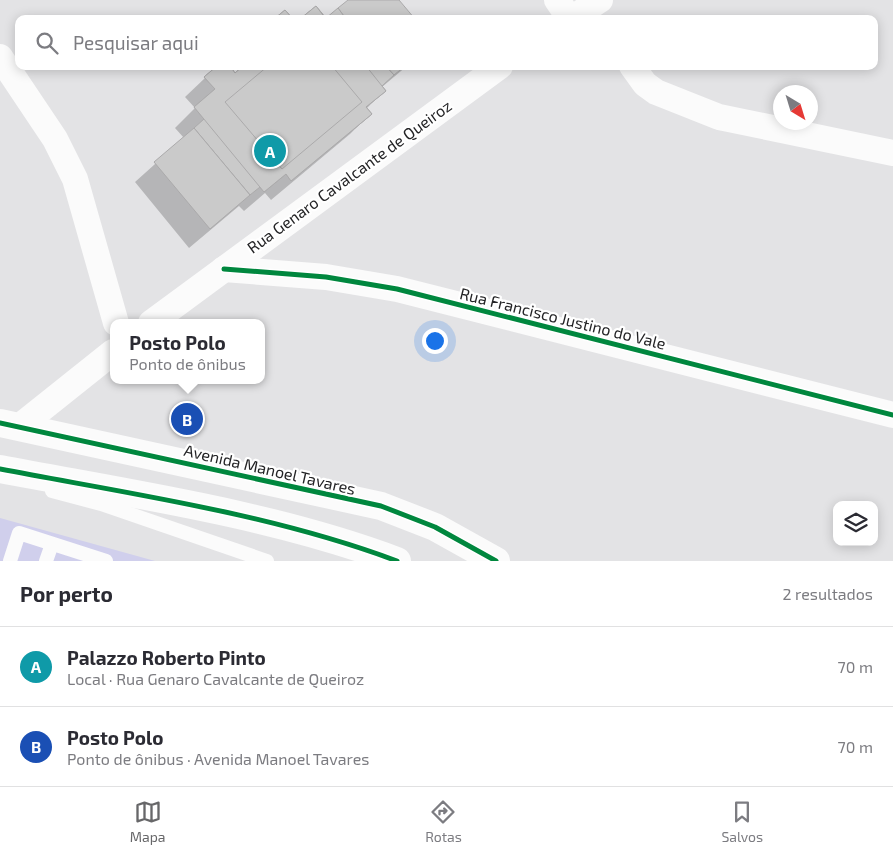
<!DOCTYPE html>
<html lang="pt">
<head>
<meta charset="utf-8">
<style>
  :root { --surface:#fff; --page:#f2f2f3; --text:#2b2b33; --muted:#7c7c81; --line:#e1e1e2; --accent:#676769 }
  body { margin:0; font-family:"Exo 2",sans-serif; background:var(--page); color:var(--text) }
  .controls { position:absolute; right:15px; bottom:15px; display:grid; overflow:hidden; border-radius:10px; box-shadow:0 2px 12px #0003 }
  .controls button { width:45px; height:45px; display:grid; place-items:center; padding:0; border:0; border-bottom:1px solid var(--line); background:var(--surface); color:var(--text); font:25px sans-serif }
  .compass { position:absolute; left:773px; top:85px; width:45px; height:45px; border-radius:50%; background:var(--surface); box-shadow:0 2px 12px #0003; rotate:142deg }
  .you { position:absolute; left:434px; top:340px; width:18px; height:18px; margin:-12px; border:4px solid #fff; border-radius:50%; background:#1a73e8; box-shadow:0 0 0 8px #1a73e833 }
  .badge { display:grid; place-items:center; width:32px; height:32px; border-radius:50%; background:var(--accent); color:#fff; font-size:16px; font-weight:700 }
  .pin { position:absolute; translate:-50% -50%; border:2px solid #fff; box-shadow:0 1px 5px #0006 }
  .popup { position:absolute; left:110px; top:319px; width:155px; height:65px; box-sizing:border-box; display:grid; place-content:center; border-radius:10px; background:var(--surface); filter:drop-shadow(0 1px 4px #0005); font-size:16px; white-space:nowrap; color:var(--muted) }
  .popup b { font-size:19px; color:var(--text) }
  .popup::after { content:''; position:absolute; left:50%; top:100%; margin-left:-10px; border:10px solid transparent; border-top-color:var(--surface) }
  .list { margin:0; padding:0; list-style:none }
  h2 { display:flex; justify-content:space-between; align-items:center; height:65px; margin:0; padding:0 20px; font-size:21px }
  h2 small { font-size:16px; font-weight:400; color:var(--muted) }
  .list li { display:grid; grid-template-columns:32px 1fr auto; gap:15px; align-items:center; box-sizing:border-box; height:80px; padding:0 20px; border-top:1px solid var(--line) }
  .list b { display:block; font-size:19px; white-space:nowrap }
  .list p { margin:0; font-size:16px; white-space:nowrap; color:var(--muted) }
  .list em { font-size:16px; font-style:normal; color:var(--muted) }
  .icon { flex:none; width:28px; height:28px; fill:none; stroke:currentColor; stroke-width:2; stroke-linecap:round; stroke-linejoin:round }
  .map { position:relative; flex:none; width:893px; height:561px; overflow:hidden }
  .search { position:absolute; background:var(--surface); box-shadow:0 2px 12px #0003; left:15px; right:15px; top:15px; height:55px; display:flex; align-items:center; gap:12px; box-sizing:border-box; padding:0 18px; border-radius:10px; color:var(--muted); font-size:19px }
  .sheet { height:225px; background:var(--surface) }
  nav { display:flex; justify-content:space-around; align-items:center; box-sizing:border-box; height:70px; border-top:1px solid var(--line); background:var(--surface); font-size:14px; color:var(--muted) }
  nav a { display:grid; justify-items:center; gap:2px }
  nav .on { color:var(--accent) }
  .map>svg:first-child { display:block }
  .green { fill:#d0cfec }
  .shadow { fill:#0003 }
  .building { fill:#cacaca; stroke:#abaaab }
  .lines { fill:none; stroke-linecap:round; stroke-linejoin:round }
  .lane { stroke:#fbfbfb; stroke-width:14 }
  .street { stroke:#fbfbfb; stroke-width:26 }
  .primary { stroke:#fbfbfb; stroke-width:28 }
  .cycleway-casing { stroke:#fff; stroke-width:8 }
  .cycleway { stroke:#00873e; stroke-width:5 }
  .labels { text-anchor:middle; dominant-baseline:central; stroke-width:4.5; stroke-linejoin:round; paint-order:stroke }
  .street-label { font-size:16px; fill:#242426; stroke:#fff }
</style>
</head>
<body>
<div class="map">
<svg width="893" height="561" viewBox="0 0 893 561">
  <rect width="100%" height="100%" fill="#e3e3e5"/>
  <!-- green -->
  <polygon class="green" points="0,518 155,561 0,561"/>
  <!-- shadow -->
  <polygon class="shadow" points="245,66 407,66 382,87 384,91 366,109 370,114 350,134 271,200 265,193 244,211 239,206 189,248 135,182 184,138 175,128 195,108 185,97 205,78 235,75"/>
  <!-- building -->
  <g class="building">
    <polygon points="348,0 399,0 415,19 346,19 338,8"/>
    <polygon points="316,6 326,18 338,8 346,19 300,19"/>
    <polygon points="316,6 326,19 300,19"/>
    <polygon points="285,10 293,19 274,19"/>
    <polygon points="285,10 293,19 274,19"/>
    <polygon points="217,66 230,66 235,73 243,66 386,66 394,75 382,86 386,91 366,107 372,114 291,181 286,174 264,192 260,187 250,195 194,128 204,119 194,107 215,89 204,77"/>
    <polygon points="217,66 230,66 235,73 243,66 366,66 386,91 366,107 372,114 291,181 286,174 264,192 194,107 215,89 204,77"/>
    <polygon points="268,66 332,66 362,102 282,169 225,102"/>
    <polygon points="386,66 405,66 394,75"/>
    <polygon points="194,128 250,195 210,229 154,162"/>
  </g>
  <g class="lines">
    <!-- lane -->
    <g class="lane">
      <polyline points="52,491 101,504 267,561"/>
      <polyline points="10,561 19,533 106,561"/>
      <polyline points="46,561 52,544"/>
    </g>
    <!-- street -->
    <g class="street">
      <polyline points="557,0 570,19"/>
      <polyline points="571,19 600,0"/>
      <polyline points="0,57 55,139 75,179 116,323"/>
      <polyline points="632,66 645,84 656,92 719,117 893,153"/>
      <polyline points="224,269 326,277 397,289 893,415"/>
      <polyline points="151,323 500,66"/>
      <polyline points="19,427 113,352"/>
    </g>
    <!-- primary -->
    <g class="primary">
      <polyline points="0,423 381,506 435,527 496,561"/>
      <path d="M0 469C131 494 272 514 397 561"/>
    </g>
    <defs>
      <g id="cycleway">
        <polyline points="224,269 326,277 397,289 893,415"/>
        <polyline points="0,423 381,506 435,527 496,561"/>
        <path d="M0 469C131 494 272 514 397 561"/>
      </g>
    </defs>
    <!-- cycleway casing -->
    <use href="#cycleway" class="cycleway-casing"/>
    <!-- cycleway -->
    <use href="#cycleway" class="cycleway"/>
  </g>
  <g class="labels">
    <!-- street labels -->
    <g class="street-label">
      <text transform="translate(349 176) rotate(-36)">Rua Genaro Cavalcante de Queiroz</text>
      <text transform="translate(563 318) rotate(14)">Rua Francisco Justino do Vale</text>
      <text transform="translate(270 469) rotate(13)">Avenida Manoel Tavares</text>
    </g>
  </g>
</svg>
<div class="controls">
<button><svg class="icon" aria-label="layers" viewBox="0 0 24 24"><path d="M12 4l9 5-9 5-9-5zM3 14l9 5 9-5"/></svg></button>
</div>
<svg class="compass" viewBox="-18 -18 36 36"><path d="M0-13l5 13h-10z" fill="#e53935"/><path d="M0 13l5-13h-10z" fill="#7c7c81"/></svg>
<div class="you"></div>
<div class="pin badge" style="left:270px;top:151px;background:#0f9aa8">A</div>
<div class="pin badge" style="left:187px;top:419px;background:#1a4fb4">B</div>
<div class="popup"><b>Posto Polo</b>Ponto de ônibus</div>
<div class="search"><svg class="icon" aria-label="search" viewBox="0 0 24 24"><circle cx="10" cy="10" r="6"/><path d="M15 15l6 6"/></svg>Pesquisar aqui</div>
</div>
<section class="sheet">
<h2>Por perto<small>2 resultados</small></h2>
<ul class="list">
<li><span class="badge" style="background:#0f9aa8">A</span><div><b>Palazzo Roberto Pinto</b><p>Local · Rua Genaro Cavalcante de Queiroz</p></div><em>70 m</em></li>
<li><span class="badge" style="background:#1a4fb4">B</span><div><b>Posto Polo</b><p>Ponto de ônibus · Avenida Manoel Tavares</p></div><em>70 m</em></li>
</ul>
</section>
<nav>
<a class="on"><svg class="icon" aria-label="map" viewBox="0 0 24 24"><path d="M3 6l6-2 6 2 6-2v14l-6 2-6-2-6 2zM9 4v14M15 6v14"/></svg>Mapa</a>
<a><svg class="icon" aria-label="directions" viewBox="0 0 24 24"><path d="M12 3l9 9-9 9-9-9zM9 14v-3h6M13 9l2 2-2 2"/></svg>Rotas</a>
<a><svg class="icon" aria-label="saved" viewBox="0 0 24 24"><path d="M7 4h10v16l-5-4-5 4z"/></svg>Salvos</a>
</nav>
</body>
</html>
